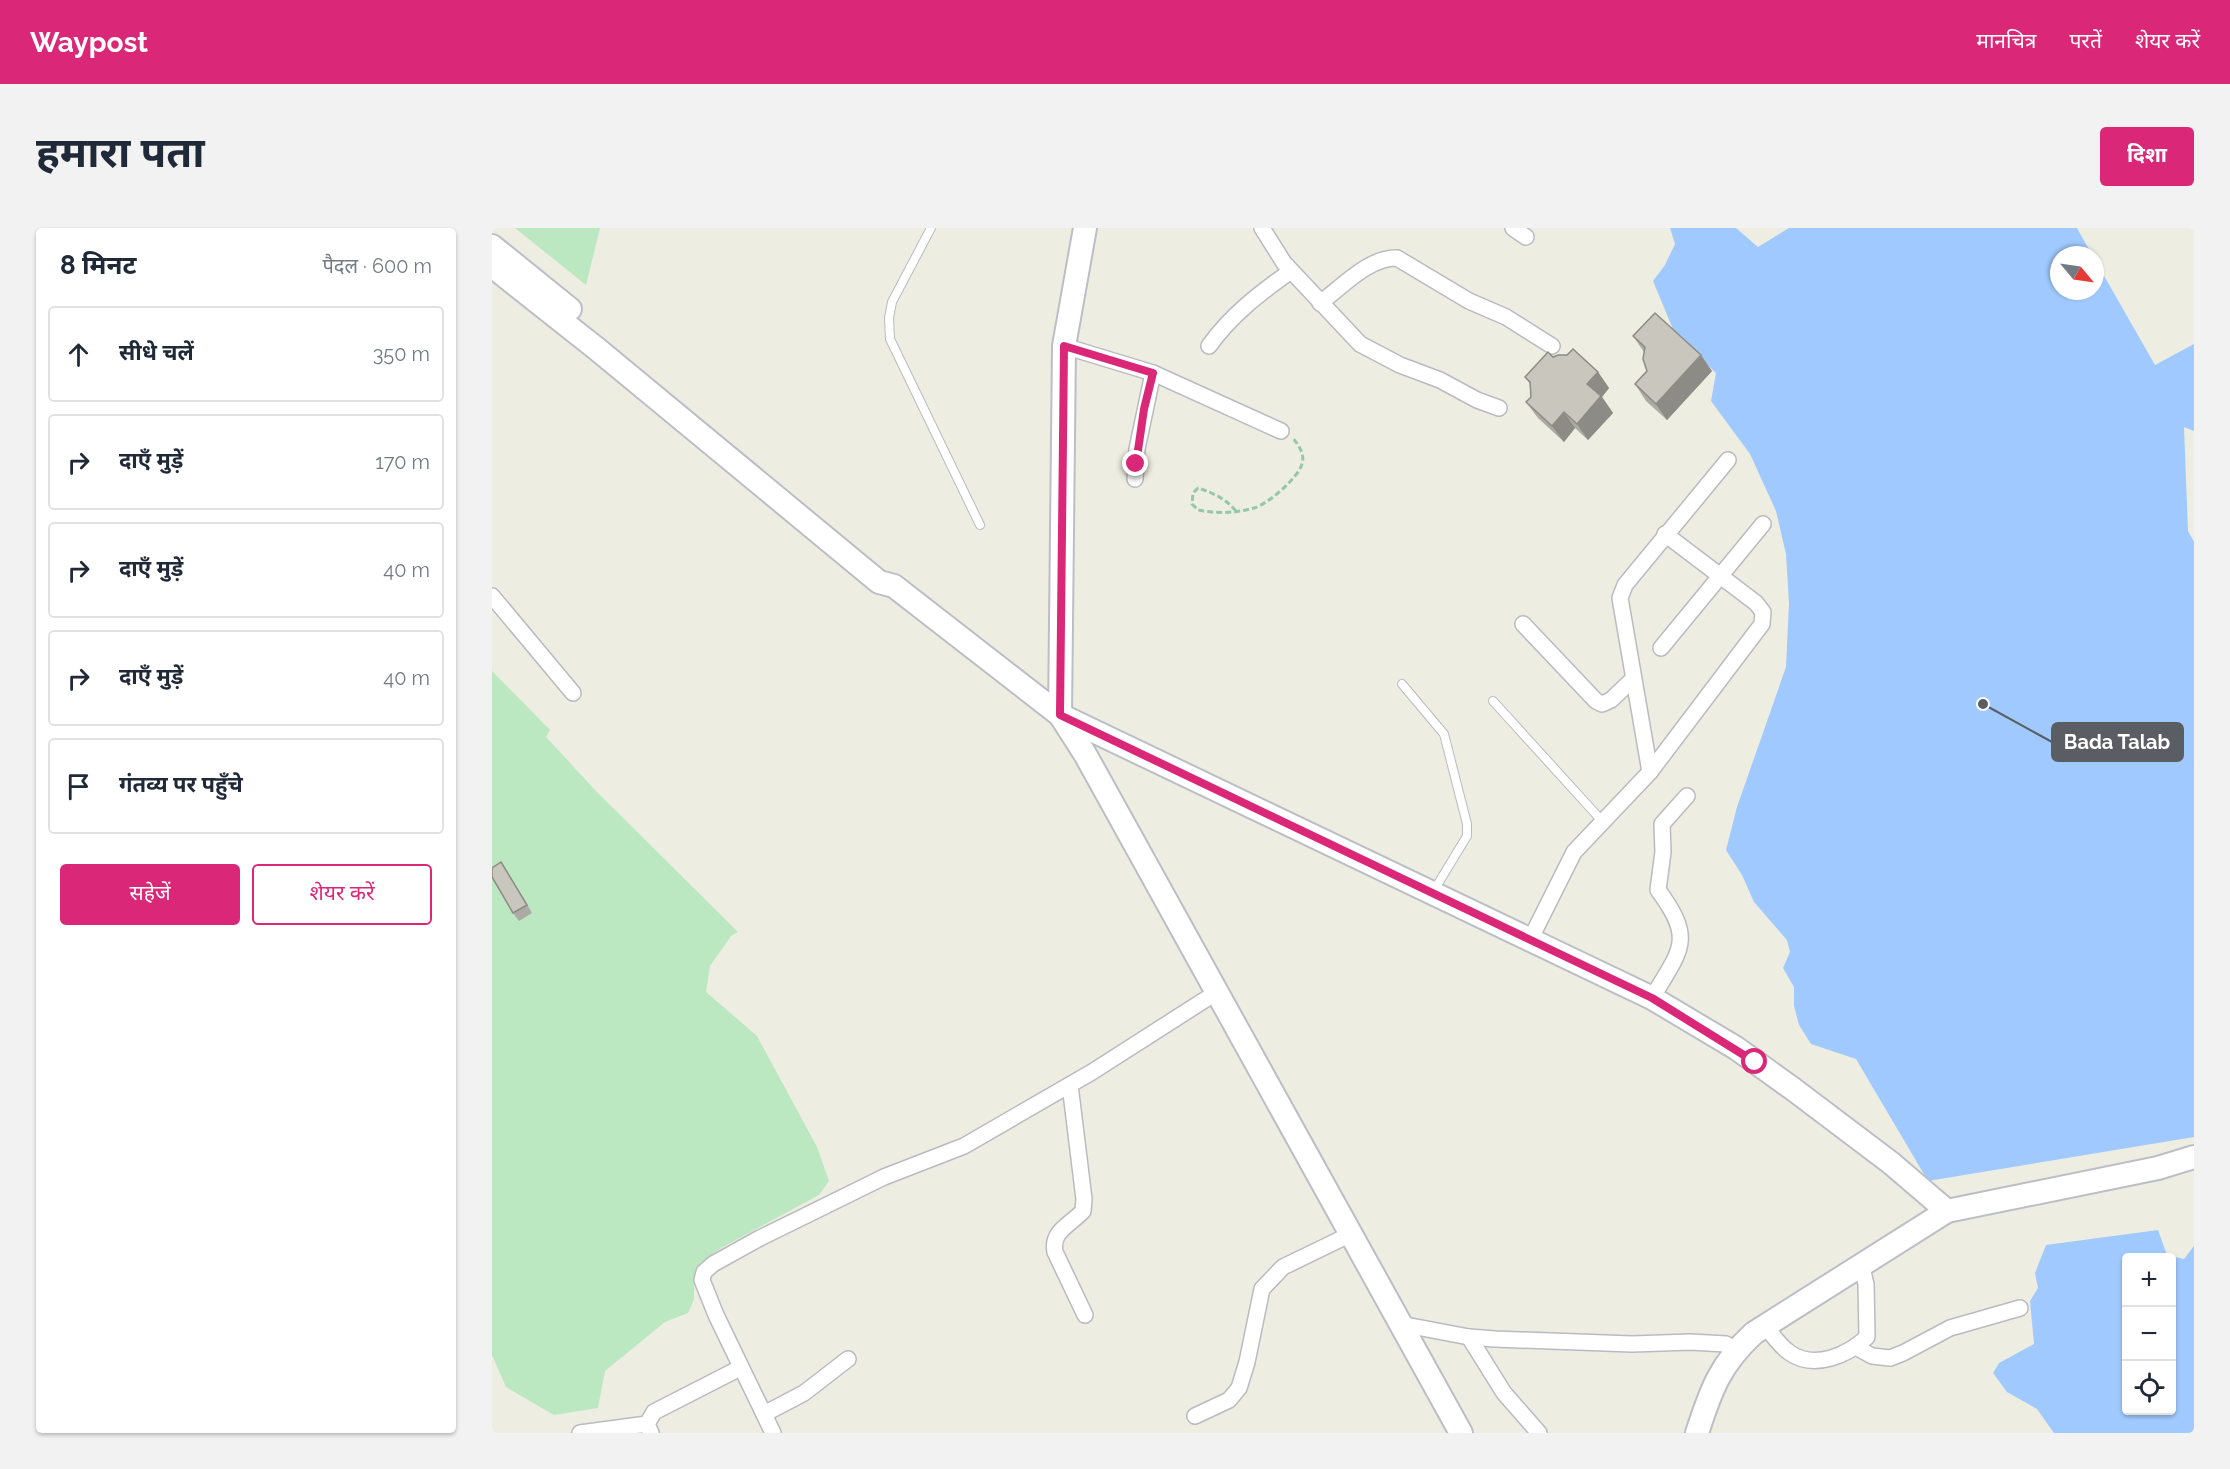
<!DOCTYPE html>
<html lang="hi">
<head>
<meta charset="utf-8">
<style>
  :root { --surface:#fff; --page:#f2f2f3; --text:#1f2937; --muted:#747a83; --line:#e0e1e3; --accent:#db2777 }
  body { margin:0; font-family:Raleway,"Noto Sans Devanagari",sans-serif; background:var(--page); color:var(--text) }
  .controls { position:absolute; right:18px; bottom:18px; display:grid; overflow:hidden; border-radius:6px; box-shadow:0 2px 4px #0004 }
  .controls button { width:54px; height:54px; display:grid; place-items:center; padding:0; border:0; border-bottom:2px solid var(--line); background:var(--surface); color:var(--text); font:30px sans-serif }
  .compass { position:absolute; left:1558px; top:18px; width:54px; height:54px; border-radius:50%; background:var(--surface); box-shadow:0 2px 4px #0004; rotate:119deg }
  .stop { position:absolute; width:18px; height:18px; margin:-14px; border:4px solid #db2777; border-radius:50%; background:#fff }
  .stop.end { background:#db2777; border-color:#fff; box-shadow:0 2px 6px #0008 }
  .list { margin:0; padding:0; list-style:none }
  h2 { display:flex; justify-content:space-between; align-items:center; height:78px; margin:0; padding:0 24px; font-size:26px }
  h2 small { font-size:20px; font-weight:400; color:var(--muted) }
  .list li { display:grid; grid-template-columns:39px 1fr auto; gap:18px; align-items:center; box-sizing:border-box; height:96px; margin:0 12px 12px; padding:0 12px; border:2px solid var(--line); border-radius:6px }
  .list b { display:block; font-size:22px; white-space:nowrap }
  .list em { font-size:20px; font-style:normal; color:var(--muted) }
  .actions { display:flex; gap:12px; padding:18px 24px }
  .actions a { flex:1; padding:14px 0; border:2px solid var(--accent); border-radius:6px; text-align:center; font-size:21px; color:var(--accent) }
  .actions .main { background:var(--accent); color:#fff }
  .icon { flex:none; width:33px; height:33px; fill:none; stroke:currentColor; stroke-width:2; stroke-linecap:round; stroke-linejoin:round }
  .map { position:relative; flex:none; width:1702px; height:1205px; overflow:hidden; border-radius:6px }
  header { display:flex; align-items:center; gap:36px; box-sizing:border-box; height:84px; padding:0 30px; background:var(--accent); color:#fff }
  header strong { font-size:28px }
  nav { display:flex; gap:33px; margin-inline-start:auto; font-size:21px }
  .intro { display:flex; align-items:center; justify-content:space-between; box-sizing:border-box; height:144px; padding:0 36px }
  h1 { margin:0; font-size:42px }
  .button { padding:15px 27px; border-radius:6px; background:var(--accent); color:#fff; font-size:21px; font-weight:700 }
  main { display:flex; gap:36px; padding:0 36px }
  aside { flex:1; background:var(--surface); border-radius:6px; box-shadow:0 2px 4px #0004 }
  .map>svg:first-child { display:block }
  .green { fill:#bbe7c1 }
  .water { fill:#a0caff; fill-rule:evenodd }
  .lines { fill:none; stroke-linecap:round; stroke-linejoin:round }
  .lane-casing { stroke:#b9bbc1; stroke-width:10 }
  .street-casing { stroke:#b9bbc1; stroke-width:18 }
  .secondary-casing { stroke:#bcbec6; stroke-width:26 }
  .path { stroke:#94c8aa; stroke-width:3; stroke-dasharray:6 3; stroke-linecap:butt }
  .lane { stroke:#fff; stroke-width:8 }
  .street { stroke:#fff; stroke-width:15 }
  .secondary { stroke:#fff; stroke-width:22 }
  .wall { fill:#adaaa3 }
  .shaded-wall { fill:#8d8b85 }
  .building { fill:#c9c6be; stroke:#8d8b85; stroke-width:1.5 }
  .route { stroke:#db2777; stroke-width:8 }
  .leader { fill:none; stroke:#5a5d63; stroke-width:2 }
  .callout-dot { fill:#5a5d63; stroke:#fff; stroke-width:2 }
  .callout { fill:#5a5d63; stroke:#5a5d63; stroke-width:2 }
  .callout-label { font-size:20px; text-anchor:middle; font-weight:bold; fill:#fff }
</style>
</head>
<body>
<header>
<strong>Waypost</strong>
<nav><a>मानचित्र</a><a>परतें</a><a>शेयर करें</a></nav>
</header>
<div class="intro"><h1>हमारा पता</h1><a class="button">दिशा</a></div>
<main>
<aside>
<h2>8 मिनट<small>पैदल · 600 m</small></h2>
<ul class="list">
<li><svg class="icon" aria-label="ahead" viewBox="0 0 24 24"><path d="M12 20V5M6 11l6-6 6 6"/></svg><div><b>सीधे चलें</b></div><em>350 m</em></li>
<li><svg class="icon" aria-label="right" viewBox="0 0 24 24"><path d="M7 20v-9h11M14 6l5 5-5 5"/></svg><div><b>दाएँ मुड़ें</b></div><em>170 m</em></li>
<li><svg class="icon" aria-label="right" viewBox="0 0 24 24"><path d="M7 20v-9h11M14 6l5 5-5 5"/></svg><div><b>दाएँ मुड़ें</b></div><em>40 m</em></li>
<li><svg class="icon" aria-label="right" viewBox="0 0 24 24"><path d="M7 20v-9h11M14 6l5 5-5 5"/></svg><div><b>दाएँ मुड़ें</b></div><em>40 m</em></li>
<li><svg class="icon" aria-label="arrive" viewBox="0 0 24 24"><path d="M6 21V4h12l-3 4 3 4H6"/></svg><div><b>गंतव्य पर पहुँचे</b></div></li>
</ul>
<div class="actions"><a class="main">सहेजें</a><a>शेयर करें</a></div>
</aside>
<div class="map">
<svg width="1702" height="1205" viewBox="0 0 1702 1205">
  <rect width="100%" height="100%" fill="#eeede1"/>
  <!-- green -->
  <g class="green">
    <polygon points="23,0 108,0 94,57"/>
    <polygon points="0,443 58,502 54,509 103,562 246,704 239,708 218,738 214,764 265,808 325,919 337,953 327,967 229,1020 208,1035 202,1054 202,1071 196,1085 173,1094 113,1143 106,1180 62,1187 14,1159 0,1127"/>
  </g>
  <!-- water -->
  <g class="water">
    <polygon points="1178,0 1244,0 1266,19 1297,0 1585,0 1600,27 1567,27 1567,63 1603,63 1603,32 1663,137 1702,116 1702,203 1692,199 1696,303 1702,314 1702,909 1436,953 1364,831 1319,816 1307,797 1302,778 1302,759 1291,740 1298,724 1295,712 1262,674 1250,647 1234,622 1245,579 1294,439 1297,375 1294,326 1284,283 1258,226 1219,173 1224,145 1183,106 1161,53 1173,37 1183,16"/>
    <path d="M1666 1002 1675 1027 1692 1031 1702 1018V1205H1562L1545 1181 1515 1164 1501 1145 1507 1135 1542 1116 1538 1073 1546 1060 1543 1045 1554 1017ZM1634 1030H1680V1182H1634Z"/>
  </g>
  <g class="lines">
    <defs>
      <g id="lane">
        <polyline points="439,0 400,74 397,90 398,111 488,297"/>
        <polyline points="910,456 952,506 975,596 975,608 941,664"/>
        <polyline points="1001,473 1111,594"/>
      </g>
      <g id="street">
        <polyline points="770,0 792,35 868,116 908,137 948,152 985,172 1007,180"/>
        <polyline points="1021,0 1034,9"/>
        <path d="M828 75C850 59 877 29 905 30L977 73 1014 89 1060 118"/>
        <polyline points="572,118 661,145 789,203"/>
        <path d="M717 118C739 87 768 65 799 43"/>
        <polyline points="643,251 645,221 661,145"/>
        <polyline points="0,368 81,465"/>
        <polyline points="1031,396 1104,473 1110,476 1119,472 1141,451"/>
        <polyline points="1169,420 1271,296"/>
        <polyline points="1158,544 1128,370 1133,357 1236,232"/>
        <polyline points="1038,712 1082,624 1158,544 1270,396 1271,384 1264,375 1173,306"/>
        <path d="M1160 770C1189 721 1203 712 1166 662L1171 624 1170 596 1195 568"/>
        <path d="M578 857 592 971 591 983C577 998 559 1003 563 1024L593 1087"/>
        <path d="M1273 1097C1280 1107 1288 1118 1298 1125 1323 1142 1356 1127 1375 1109L1374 1056 1369 1036"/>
        <polyline points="911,1100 919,1098 977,1109 1003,1111 1140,1116 1198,1114 1234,1116 1244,1122"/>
        <polyline points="977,1109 1012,1165 1047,1205"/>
        <polyline points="1364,1119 1380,1128 1398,1130 1411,1125 1458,1100 1528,1080"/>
        <polyline points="272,1186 312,1165 356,1131"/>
        <polyline points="703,1188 737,1172 747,1160 755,1134 770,1061 791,1039 859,1006"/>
        <polyline points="88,1205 155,1196"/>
        <polyline points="159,1205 155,1196 162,1184 248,1140"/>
        <polyline points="281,1205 224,1087 210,1052 212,1044 221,1036 268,1010 392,949 472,918 600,844 725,764"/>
      </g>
      <g id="secondary">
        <polyline points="593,0 572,118 568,487 593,526 969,1205"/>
        <polyline points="0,18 78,81"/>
        <polyline points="0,38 105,121 387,354 402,358 568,487 1160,770 1244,820 1301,861 1399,935 1455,983"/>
        <path d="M1205 1205C1219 1162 1228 1136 1262 1105L1455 983 1666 940 1702 929"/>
      </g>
    </defs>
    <!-- lane casing -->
    <use href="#lane" class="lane-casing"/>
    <!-- street casing -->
    <use href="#street" class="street-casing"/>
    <!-- secondary casing -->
    <use href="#secondary" class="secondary-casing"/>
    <!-- path -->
    <path class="path" d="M744 283C733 270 721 265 706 260L701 265 700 276 706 282C724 286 744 285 762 280 776 276 806 250 810 236 813 226 807 218 801 210"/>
    <!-- lane -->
    <use href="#lane" class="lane"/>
    <!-- street -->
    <use href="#street" class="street"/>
    <!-- secondary -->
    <use href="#secondary" class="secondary"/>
  </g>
  <!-- wall -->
  <g class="wall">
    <polygon points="1141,108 1220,143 1175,192 1154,173 1143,156 1155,143 1152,124"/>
    <polygon points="1061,129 1106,144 1117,160 1110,169 1121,185 1096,212 1083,200 1072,214 1046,190 1034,174 1039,169 1038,156 1033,149"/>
    <polygon points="9,634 40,685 27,693 21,685"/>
  </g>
  <!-- shaded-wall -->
  <g class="shaded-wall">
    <polygon points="1209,127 1220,143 1175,192 1164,176"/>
    <polygon points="1106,144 1117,160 1110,169 1121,185 1096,212 1085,196 1095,156"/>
    <polygon points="1072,184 1083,200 1072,214 1060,198"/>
    <polygon points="9,634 15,643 40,685 35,677"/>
  </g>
  <!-- building -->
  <g class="building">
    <polygon points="1163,85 1209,127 1164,176 1143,156 1155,143 1151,131 1153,119 1141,108"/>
    <polygon points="1081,121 1106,144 1095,156 1109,168 1085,196 1072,184 1060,198 1034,174 1039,169 1038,154 1033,149 1056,124 1061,129 1066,127 1075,127"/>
    <polygon points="9,634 35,677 21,685 0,649 0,640"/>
  </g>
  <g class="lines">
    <!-- route -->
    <polyline class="route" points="644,236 652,181 661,145 572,118 568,487 1160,770 1263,834"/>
  </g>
  <!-- callouts -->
  <path class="leader" d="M1491 476L1560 514"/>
  <circle class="callout-dot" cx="1491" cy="476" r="6"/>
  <rect class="callout" x="1560" y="495" width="131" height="38" rx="6"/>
  <g class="callout-label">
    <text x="1625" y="521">Bada Talab</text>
  </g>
</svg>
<div class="controls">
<button>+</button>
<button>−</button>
<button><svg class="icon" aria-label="locate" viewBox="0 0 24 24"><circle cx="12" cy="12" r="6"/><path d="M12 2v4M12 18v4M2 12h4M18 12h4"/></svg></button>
</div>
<svg class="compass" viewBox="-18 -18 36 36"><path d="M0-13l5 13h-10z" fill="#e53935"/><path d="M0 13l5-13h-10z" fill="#747a83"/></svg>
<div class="stop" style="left:1263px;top:834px"></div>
<div class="stop end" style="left:644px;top:236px"></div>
</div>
</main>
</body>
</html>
